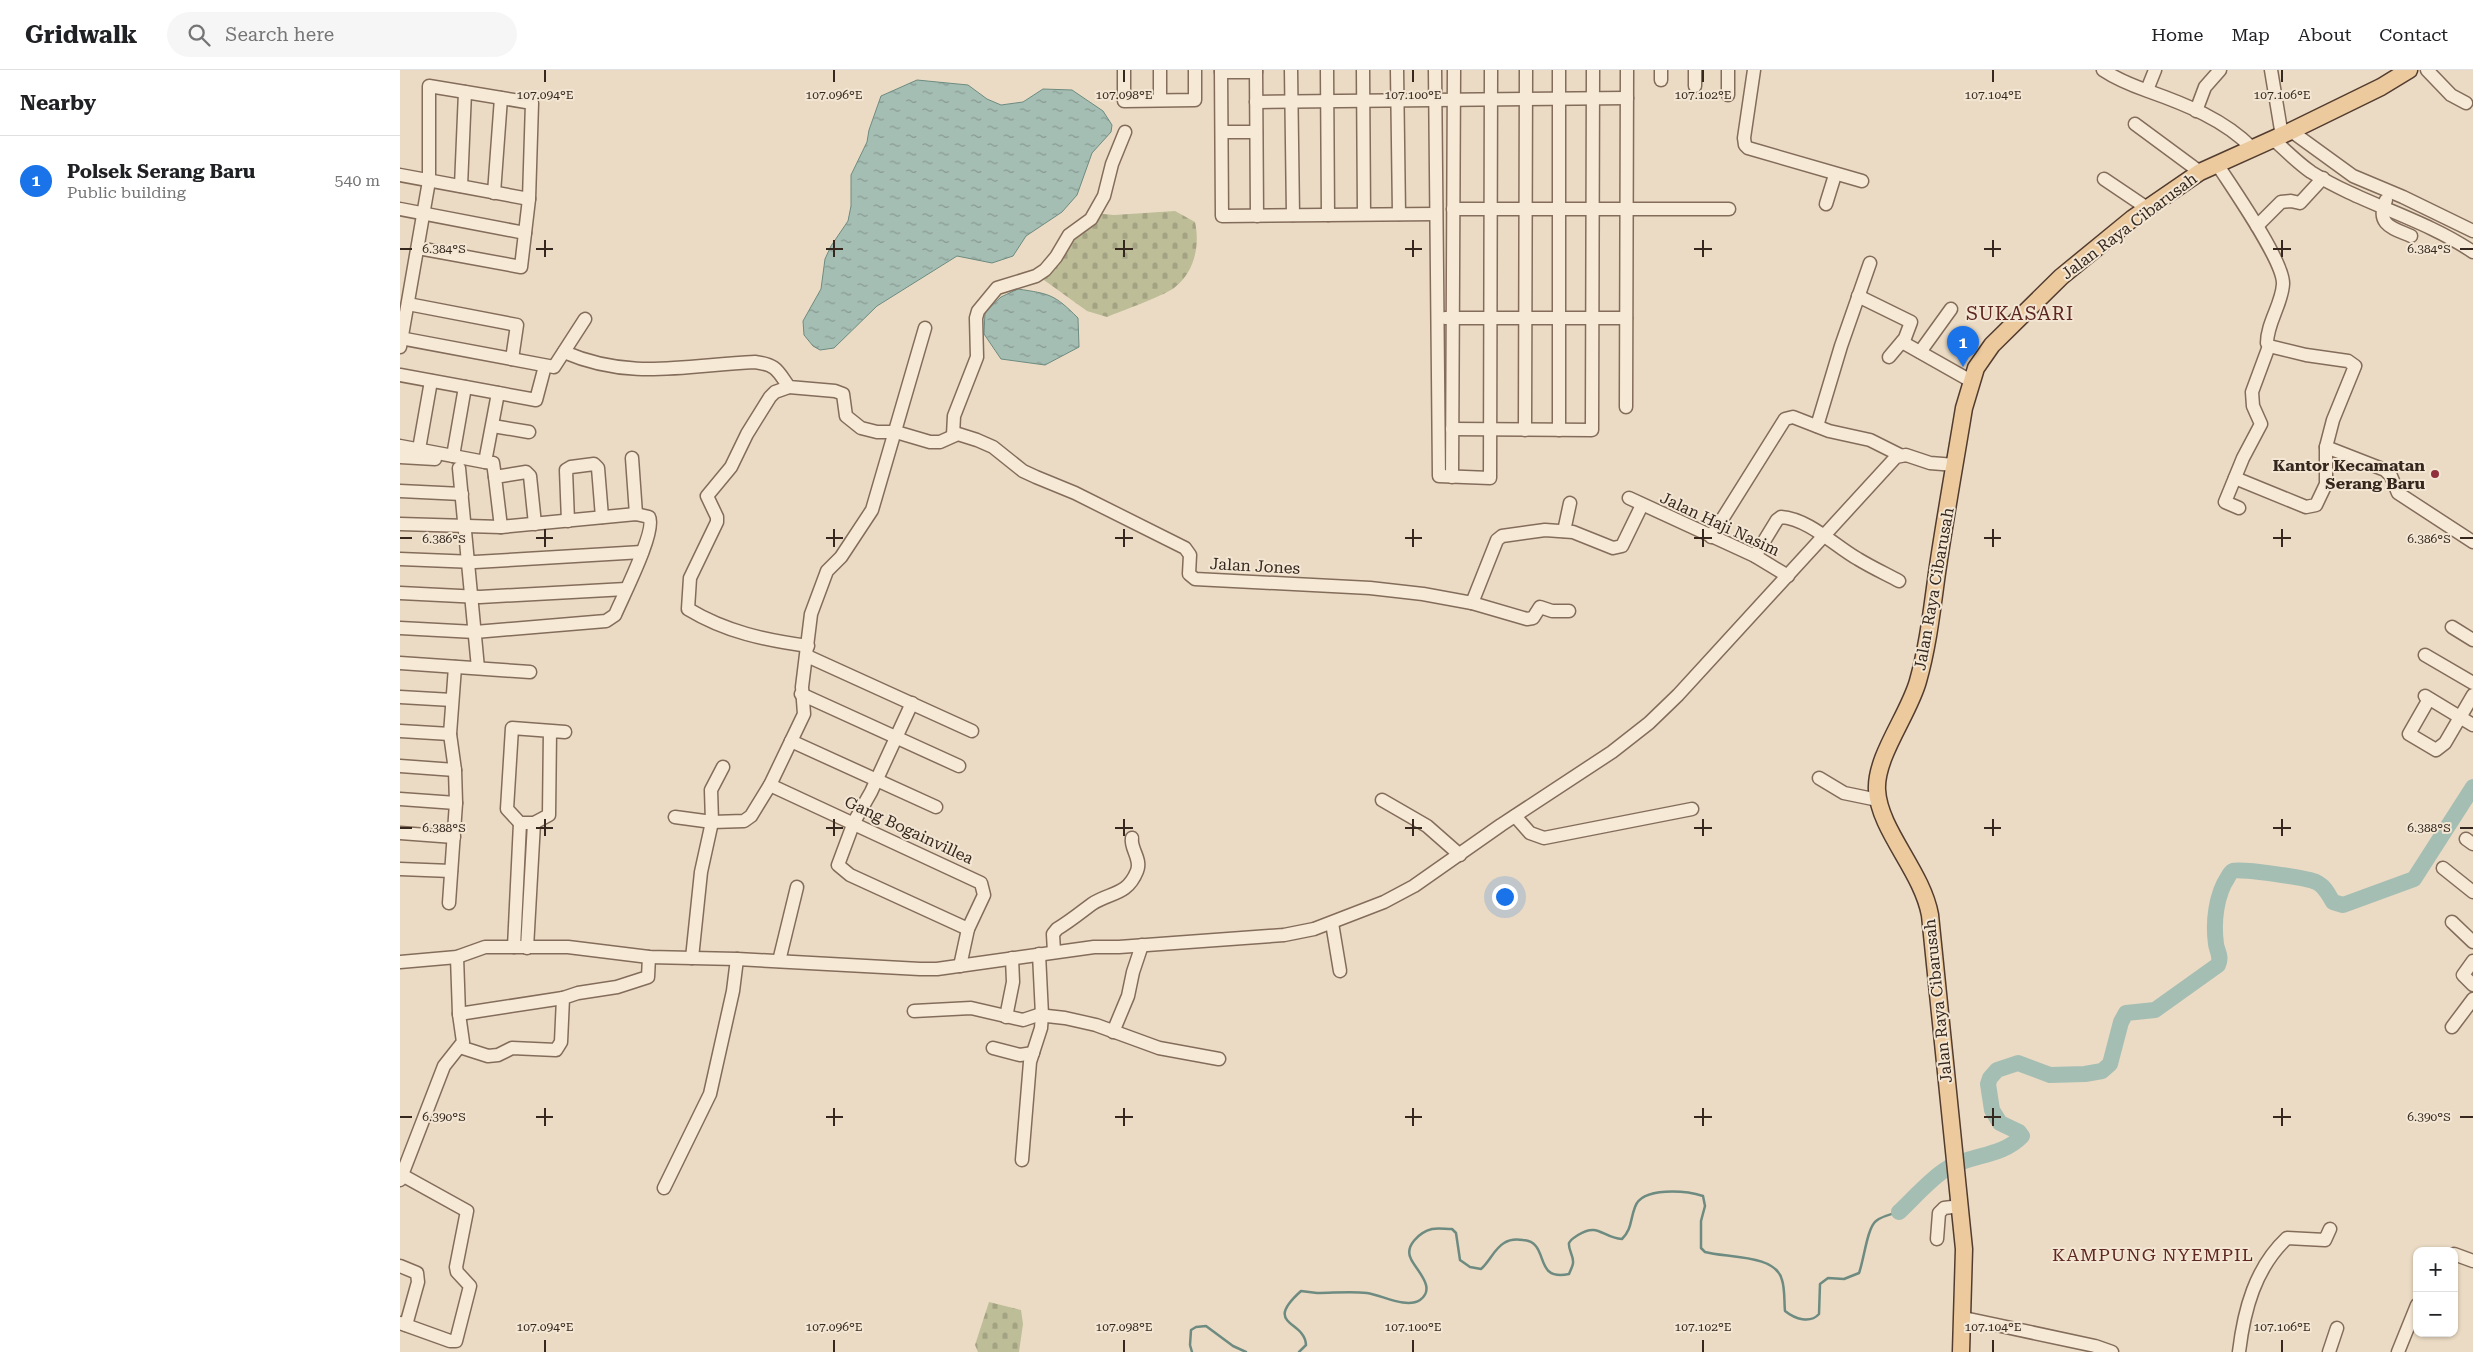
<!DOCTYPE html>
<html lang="en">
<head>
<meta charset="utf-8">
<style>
  :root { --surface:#fff; --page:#f6f6f6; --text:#202124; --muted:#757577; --line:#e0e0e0; --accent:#1a73e8 }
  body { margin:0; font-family:"Roboto Serif",serif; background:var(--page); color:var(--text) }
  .controls { position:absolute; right:15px; bottom:15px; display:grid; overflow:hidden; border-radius:10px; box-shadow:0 1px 4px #0004 }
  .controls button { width:45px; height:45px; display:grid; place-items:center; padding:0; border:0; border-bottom:1px solid var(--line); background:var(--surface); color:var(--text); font:25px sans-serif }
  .you { position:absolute; left:1104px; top:826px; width:18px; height:18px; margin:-12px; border:4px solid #fff; border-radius:50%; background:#1a73e8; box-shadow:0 0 0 8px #1a73e833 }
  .badge { display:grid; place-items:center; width:32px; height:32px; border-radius:50%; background:var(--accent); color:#fff; font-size:16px; font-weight:700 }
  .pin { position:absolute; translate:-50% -41px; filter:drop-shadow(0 1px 2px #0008) }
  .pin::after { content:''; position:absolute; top:26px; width:18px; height:15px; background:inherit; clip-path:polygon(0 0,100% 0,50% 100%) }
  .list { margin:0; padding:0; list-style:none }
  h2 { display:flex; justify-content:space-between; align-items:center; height:65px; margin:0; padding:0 20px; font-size:21px }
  h2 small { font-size:16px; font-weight:400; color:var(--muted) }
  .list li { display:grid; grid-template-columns:32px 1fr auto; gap:15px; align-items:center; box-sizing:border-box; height:90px; padding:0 20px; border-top:1px solid var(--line) }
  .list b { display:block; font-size:19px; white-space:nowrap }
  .list p { margin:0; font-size:16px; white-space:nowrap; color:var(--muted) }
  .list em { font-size:16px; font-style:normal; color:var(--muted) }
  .icon { flex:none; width:28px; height:28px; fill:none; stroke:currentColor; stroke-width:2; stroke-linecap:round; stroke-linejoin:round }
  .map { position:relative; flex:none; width:2073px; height:1282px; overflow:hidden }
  header { display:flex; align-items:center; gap:30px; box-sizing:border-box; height:70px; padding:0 25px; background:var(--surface); border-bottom:1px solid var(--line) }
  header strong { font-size:24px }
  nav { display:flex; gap:28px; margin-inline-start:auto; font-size:18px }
  .search { width:350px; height:45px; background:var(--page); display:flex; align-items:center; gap:12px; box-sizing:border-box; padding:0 18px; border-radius:28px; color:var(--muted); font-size:19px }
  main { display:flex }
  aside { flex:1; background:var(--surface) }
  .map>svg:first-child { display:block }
  .cemetery { fill:url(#cemetery-stones) }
  .water { fill:url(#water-ripples); stroke:#6d8b80 }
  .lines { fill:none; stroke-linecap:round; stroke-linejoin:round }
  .stream { stroke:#6d8b80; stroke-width:2.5 }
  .river { stroke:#a5beb4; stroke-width:16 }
  .minor-casing { stroke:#846c5b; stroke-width:15 }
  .major-casing { stroke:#523c2f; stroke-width:19 }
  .minor { stroke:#f6e9d6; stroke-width:12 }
  .major { stroke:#ecca9e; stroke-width:16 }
  .ticks { fill:none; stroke:#35271e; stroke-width:2 }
  .poi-dot { fill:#8f303b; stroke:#f3e6d3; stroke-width:2 }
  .labels { text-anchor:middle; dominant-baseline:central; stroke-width:4; stroke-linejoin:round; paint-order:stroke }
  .street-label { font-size:16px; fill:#35271e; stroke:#f3e6d3 }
  .poi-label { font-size:16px; font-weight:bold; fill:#35271e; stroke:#f3e6d3; text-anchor:end }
  .neighbourhood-label { font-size:18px; letter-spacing:1px; fill:#5e2721; stroke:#f3e6d3 }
  .quarter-label { font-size:19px; letter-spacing:1px; fill:#5e2721; stroke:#f3e6d3 }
  .ticks-label { font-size:12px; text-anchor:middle; fill:#35271e; stroke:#f3e6d3; stroke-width:4; stroke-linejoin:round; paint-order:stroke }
</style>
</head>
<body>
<header>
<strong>Gridwalk</strong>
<div class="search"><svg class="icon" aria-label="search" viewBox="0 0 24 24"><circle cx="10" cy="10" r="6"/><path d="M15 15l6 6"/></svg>Search here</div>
<nav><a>Home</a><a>Map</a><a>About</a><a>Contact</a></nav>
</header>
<main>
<aside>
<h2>Nearby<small></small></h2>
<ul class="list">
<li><span class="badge">1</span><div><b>Polsek Serang Baru</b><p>Public building</p></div><em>540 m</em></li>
</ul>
</aside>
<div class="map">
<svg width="2073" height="1282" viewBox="0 0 2073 1282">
  <defs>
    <pattern id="cemetery-stones" width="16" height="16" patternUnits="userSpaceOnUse" patternTransform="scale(1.25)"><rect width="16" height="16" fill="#bdbd97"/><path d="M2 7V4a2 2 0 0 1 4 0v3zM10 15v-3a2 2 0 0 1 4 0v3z" fill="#a3a282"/></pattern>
    <pattern id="water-ripples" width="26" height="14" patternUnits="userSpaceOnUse" patternTransform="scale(1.25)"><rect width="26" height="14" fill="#a5beb4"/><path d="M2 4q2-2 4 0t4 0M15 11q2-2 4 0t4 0" fill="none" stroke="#879a92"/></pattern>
  </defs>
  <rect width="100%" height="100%" fill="#ebdbc4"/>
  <!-- cemetery -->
  <g class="cemetery">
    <path d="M775 141 795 152C800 175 795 202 774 218 761 227 724 240 707 247L687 241 637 205 652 180 693 143 714 145Z"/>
    <polygon points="589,1232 621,1240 623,1254 619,1282 578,1282 575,1275"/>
  </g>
  <!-- water -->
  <g class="water">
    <polygon points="517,10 568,15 587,29 601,35 623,32 643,19 672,20 703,41 712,55 711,62 692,83 677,125 662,142 626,166 613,186 592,193 557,186 477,236 434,278 420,280 413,276 404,265 403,251 421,219 425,189 431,176 448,151 451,136 451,105 467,72 469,60 481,26"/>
    <path d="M618 219C650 224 654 224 678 248L679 277 645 295 601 289 584 264 585 242 601 227Z"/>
  </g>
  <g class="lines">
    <!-- stream -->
    <g class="stream">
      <polyline points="792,1282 790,1275 791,1260 796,1257 806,1256 833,1276 846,1282"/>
      <path d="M899 1282 906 1275C905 1250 862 1256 901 1221L917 1223C933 1223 951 1221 967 1223 982 1225 1006 1239 1020 1230 1037 1218 1016 1200 1011 1189 1004 1176 1020 1162 1032 1159 1038 1158 1045 1159 1052 1159L1056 1163 1060 1190 1070 1197 1081 1199C1090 1191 1094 1179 1104 1173 1110 1169 1117 1169 1123 1170 1151 1172 1132 1212 1169 1204 1170 1201 1173 1196 1173 1193 1174 1186 1168 1180 1169 1173 1171 1169 1175 1167 1178 1165 1199 1152 1202 1168 1222 1169 1232 1159 1230 1150 1235 1137 1242 1116 1287 1121 1303 1126L1305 1136 1301 1151V1178L1305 1182C1326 1188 1376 1184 1382 1210 1385 1219 1384 1231 1385 1241 1395 1249 1410 1254 1419 1244L1420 1214 1428 1208 1444 1209 1459 1203C1464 1190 1467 1158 1476 1151 1482 1146 1491 1144 1499 1142"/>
    </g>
    <!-- river -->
    <path class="river" d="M1499 1142C1512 1130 1533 1106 1548 1098 1572 1084 1602 1087 1622 1066L1619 1062 1600 1053 1592 1040 1588 1014 1590 1008 1597 1000 1618 993 1650 1005 1685 1004 1702 1001 1710 994 1721 952 1726 943 1755 940 1818 895C1822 886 1817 882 1816 874 1813 852 1816 825 1828 807 1829 805 1831 802 1833 801 1840 798 1908 808 1916 812 1925 816 1928 824 1933 832L1943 835 2014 809 2073 717"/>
    <defs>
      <g id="minor">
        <polyline points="724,0 724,31 795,30 795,0"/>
        <polyline points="760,0 760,30"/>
        <polyline points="821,0 822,146 1036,144"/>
        <polyline points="856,0 857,146"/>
        <polyline points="891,0 893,145"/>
        <polyline points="927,0 928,145"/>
        <polyline points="963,0 964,144"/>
        <polyline points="997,0 999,144"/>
        <polyline points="1035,0 1039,406 1090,408 1091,0"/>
        <polyline points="1159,0 1159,360"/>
        <polyline points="1261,0 1261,10"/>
        <polyline points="1295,0 1295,16"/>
        <polyline points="1328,0 1328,25"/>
        <polyline points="1354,0 1344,68 1345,75 1348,78 1462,111"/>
        <path d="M1703 0C1718 10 1731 15 1748 21 1785 34 1825 50 1852 78"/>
        <polyline points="1871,0 1882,66"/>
        <polyline points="2027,0 2051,25 2066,33"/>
        <polyline points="821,2 856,2"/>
        <polyline points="1747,20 1755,0"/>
        <polyline points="856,32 1227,28"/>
        <polyline points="1796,41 1805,17 1820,0"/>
        <polyline points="1735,54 1800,102"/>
        <polyline points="1891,61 1953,106 2003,127 2073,161"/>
        <polyline points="822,62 856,62"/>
        <path d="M1873 69C1885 80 1898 93 1911 102 1962 134 2023 148 2073 182"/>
        <path d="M1817 94C1831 116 1884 191 1883 214 1882 234 1867 253 1867 273L1869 276 1906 285 1948 291 1955 296 1933 350 1926 377V414L1916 435 1906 437 1835 408"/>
        <polyline points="0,105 129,129"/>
        <polyline points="1704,109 1747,138"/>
        <polyline points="61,116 65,22"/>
        <polyline points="94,123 101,28"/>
        <path d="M1986 130C1975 155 1993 158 2011 166"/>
        <polyline points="1426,134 1435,105"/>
        <polyline points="0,139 125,163"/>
        <polyline points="1053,139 1329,139"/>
        <polyline points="1857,156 1881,132 1891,131 1900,133 1923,108"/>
        <polyline points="1458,226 1511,252 1505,268 1489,287"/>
        <polyline points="8,234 117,255 112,289"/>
        <polyline points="1045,248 1226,248"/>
        <polyline points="0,268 154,297 185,249"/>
        <polyline points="1502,272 1571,311"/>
        <polyline points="0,277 29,111 29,16 132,33 129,129 121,197 18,178"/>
        <path d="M164 282C231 311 286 295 355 292 377 295 377 300 389 317L435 321 443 324 446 346 461 358 477 362H496L530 372H540L558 364 577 370 593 377 623 401 636 407 675 423 785 478 790 485 789 504 795 509 970 518 1023 524 1072 533 1127 549 1133 548 1140 537 1152 541H1169"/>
        <polyline points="1520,282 1551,239"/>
        <polyline points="0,305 136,330 145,296"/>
        <path d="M389 317 375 322 370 327 347 364 331 397 307 426 317 447V452L290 508 288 539C326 562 365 570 408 576"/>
        <polyline points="1226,337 1227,0"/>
        <polyline points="93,356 129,362"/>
        <polyline points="1417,356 1441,276 1470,193"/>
        <polyline points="1052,359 1192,360 1193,0"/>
        <polyline points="1125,360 1126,0"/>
        <polyline points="553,365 554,346 577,287 576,248 578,241 597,218 636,206 645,200 656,187 669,165 691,149 704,126 712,94 725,62"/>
        <polyline points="0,376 85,392"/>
        <polyline points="1926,377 1985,400 1991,406 1998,423 2073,472"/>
        <polyline points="19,379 31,311"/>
        <polyline points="53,386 65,317"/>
        <polyline points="0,387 35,389"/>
        <polyline points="232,388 236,444"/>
        <polyline points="59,398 78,598"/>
        <polyline points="95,407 93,393 85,392 98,323"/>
        <polyline points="1052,407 1054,0"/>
        <polyline points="0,421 62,424"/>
        <polyline points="1229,428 1355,486 1388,506"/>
        <polyline points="1839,438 1825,432 1843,388 1861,354 1853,336 1852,322 1869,276"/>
        <polyline points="168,451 166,400 171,397 194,394 198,398 202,447"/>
        <path d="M0 454 101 457 236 444 249 447C257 460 222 528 215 545L206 551 75 562 0 558"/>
        <polyline points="101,457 95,407 126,402 130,406 135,454"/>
        <polyline points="1164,461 1170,433"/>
        <polyline points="1311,467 1385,349 1393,347 1429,361 1470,370 1500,385"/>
        <path d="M1355 486 1377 450 1381 447C1409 449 1435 476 1458 489 1471 497 1486 504 1499 511"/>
        <polyline points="0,489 75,492 242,482"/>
        <polyline points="0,523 80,527 226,519"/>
        <polyline points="1072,533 1097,470 1102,466 1145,460 1173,462 1213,478 1222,476 1242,435"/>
        <polyline points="2052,557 2073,570"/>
        <polyline points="2025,585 2073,613"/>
        <polyline points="407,586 572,661"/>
        <polyline points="0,593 130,602"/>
        <polyline points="401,624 559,696"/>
        <polyline points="2025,626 2073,655"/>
        <polyline points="0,627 52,630"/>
        <polyline points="2029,629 2009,664 2036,680 2045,673 2073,625"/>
        <polyline points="512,633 471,722 454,752 438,795 450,805 568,859"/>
        <polyline points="0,661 50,664"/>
        <polyline points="150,661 149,745 134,753 120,753 107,739 112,658 165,662"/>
        <polyline points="391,671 536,737"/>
        <polyline points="0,696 55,700"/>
        <polyline points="1419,708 1444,723 1478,730"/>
        <polyline points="370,715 581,813 584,825 568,859 560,896"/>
        <polyline points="0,729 56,733"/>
        <polyline points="982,730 1027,756 1060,785"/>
        <polyline points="1115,746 1130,763 1144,768 1292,739"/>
        <polyline points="275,747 312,752 344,751 351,746 370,715 404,644 402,617 411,544 427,501 441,487 472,440 525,258"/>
        <polyline points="0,763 54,767"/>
        <polyline points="2066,769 2073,774"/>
        <polyline points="2043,798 2073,822"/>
        <polyline points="0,799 51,801"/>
        <polyline points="49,833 56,733 55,700 50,664 55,597"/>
        <polyline points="2052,852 2073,872"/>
        <polyline points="932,853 940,901"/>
        <polyline points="114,877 120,753"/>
        <polyline points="127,878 134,753"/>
        <path d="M654 882 653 864 657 859C669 852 680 843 692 834 710 822 727 826 737 801 742 789 730 779 732 768"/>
        <polyline points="292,888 301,802 312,752 311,720 323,697"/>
        <polyline points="379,891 397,817"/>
        <polyline points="2073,891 2063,905 2073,915"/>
        <polyline points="0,892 57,887 85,877 168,877 249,887 337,889 520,899 537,899 694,877 719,877 884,865 914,859 984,832 1014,816 1101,755 1212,682 1249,653 1278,625 1496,387 1506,385 1530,393 1555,395"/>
        <polyline points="514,941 571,938 623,950 638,945 665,948 696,955 759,978 819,989"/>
        <polyline points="59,944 163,928"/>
        <polyline points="606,947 613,912 612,888"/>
        <polyline points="2052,957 2073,929"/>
        <polyline points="713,962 728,926 733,902 742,875"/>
        <polyline points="60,977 88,986 98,985 112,978 156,980 161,972 163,928 178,923 217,917 248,907 249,887"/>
        <polyline points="593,978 620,985 633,983"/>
        <polyline points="622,1090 630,992 641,958 642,945 639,884"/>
        <polyline points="0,1110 44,996 63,972 59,944 57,887"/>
        <polyline points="264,1118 310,1024 333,921 337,889"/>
        <polyline points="1537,1169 1539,1143 1544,1138 1560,1136"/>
        <polyline points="2054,1184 2073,1191"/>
        <polyline points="0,1196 17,1203 18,1212 6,1255"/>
        <polyline points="1564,1248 1695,1276 1712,1282"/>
        <polyline points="0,1253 50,1271 56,1271 70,1216 57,1202 56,1197 67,1141 2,1105"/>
        <path d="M1839 1282C1844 1240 1855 1198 1887 1168L1925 1170 1930 1159"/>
        <polyline points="1929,1282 1937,1258"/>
        <polyline points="1998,1282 2017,1235"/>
      </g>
      <path id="major" d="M1561 1282 1564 1179 1530 845C1522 801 1479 760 1477 720 1475 687 1509 644 1518 611 1528 576 1532 539 1537 503 1545 448 1555 393 1564 338L1576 298 1592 275 1661 207 1733 148 1800 102 1891 61 1981 17 2009 0"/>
    </defs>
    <!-- minor casing -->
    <use href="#minor" class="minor-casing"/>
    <!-- major casing -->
    <use href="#major" class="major-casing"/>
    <!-- minor -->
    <use href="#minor" class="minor"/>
    <!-- major -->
    <use href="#major" class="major"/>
  </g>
  <!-- ticks -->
  <path class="ticks" d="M145 0V12M434 0V12M724 0V12M1013 0V12M1303 0V12M1593 0V12M1882 0V12M145 170V187M434 170V187M724 170V187M1013 170V187M1303 170V187M1593 170V187M1882 170V187M0 179H12M136 179H153M426 179H443M715 179H733M1005 179H1022M1294 179H1312M1584 179H1601M1873 179H1891M2060 179H2073M145 459V477M434 459V477M724 459V477M1013 459V477M1303 459V477M1593 459V477M1882 459V477M0 468H12M136 468H153M426 468H443M715 468H733M1005 468H1022M1294 468H1312M1584 468H1601M1873 468H1891M2060 468H2073M145 749V766M434 749V766M724 749V766M1013 749V766M1303 749V766M1593 749V766M1882 749V766M0 758H12M136 758H153M426 758H443M715 758H733M1005 758H1022M1294 758H1312M1584 758H1601M1873 758H1891M2060 758H2073M145 1038V1056M434 1038V1056M724 1038V1056M1013 1038V1056M1303 1038V1056M1593 1038V1056M1882 1038V1056M0 1047H12M136 1047H153M426 1047H443M715 1047H733M1005 1047H1022M1294 1047H1312M1584 1047H1601M1873 1047H1891M2060 1047H2073M145 1270V1282M434 1270V1282M724 1270V1282M1013 1270V1282M1303 1270V1282M1593 1270V1282M1882 1270V1282"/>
  <!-- markers -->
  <circle class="poi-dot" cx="2035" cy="404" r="5"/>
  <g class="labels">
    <!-- street labels -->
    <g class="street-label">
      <text transform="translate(1729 156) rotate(-37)">Jalan Raya Cibarusah</text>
      <text transform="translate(1320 454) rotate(25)">Jalan Haji Nasim</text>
      <text transform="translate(855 496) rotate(3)">Jalan Jones</text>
      <text transform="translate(1534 519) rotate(-80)">Jalan Raya Cibarusah</text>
      <text transform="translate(509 760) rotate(25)">Gang Bogainvillea</text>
      <text transform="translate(1538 931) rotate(-96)">Jalan Raya Cibarusah</text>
    </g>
    <!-- poi labels -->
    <g class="poi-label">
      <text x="2025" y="395">Kantor Kecamatan<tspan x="2025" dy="18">Serang Baru</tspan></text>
    </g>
    <!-- neighbourhood labels -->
    <g class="neighbourhood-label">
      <text x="1753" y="1184">KAMPUNG NYEMPIL</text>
    </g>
    <!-- quarter labels -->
    <g class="quarter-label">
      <text x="1620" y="243">SUKASARI</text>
    </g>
  </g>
  <g class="ticks-label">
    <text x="145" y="29">107.094°E</text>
    <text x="434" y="29">107.096°E</text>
    <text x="724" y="29">107.098°E</text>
    <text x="1013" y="29">107.100°E</text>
    <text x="1303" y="29">107.102°E</text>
    <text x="1593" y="29">107.104°E</text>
    <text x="1882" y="29">107.106°E</text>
    <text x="44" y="183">6.384°S</text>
    <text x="2029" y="183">6.384°S</text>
    <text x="44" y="473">6.386°S</text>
    <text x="2029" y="473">6.386°S</text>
    <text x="44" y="762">6.388°S</text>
    <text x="2029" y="762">6.388°S</text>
    <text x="44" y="1051">6.390°S</text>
    <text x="2029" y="1051">6.390°S</text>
    <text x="145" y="1261">107.094°E</text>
    <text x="434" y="1261">107.096°E</text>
    <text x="724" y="1261">107.098°E</text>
    <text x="1013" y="1261">107.100°E</text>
    <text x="1303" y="1261">107.102°E</text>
    <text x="1593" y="1261">107.104°E</text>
    <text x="1882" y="1261">107.106°E</text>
  </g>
</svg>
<div class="controls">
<button>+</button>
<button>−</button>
</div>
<div class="you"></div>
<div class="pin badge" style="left:1563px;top:297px">1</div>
</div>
</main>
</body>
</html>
